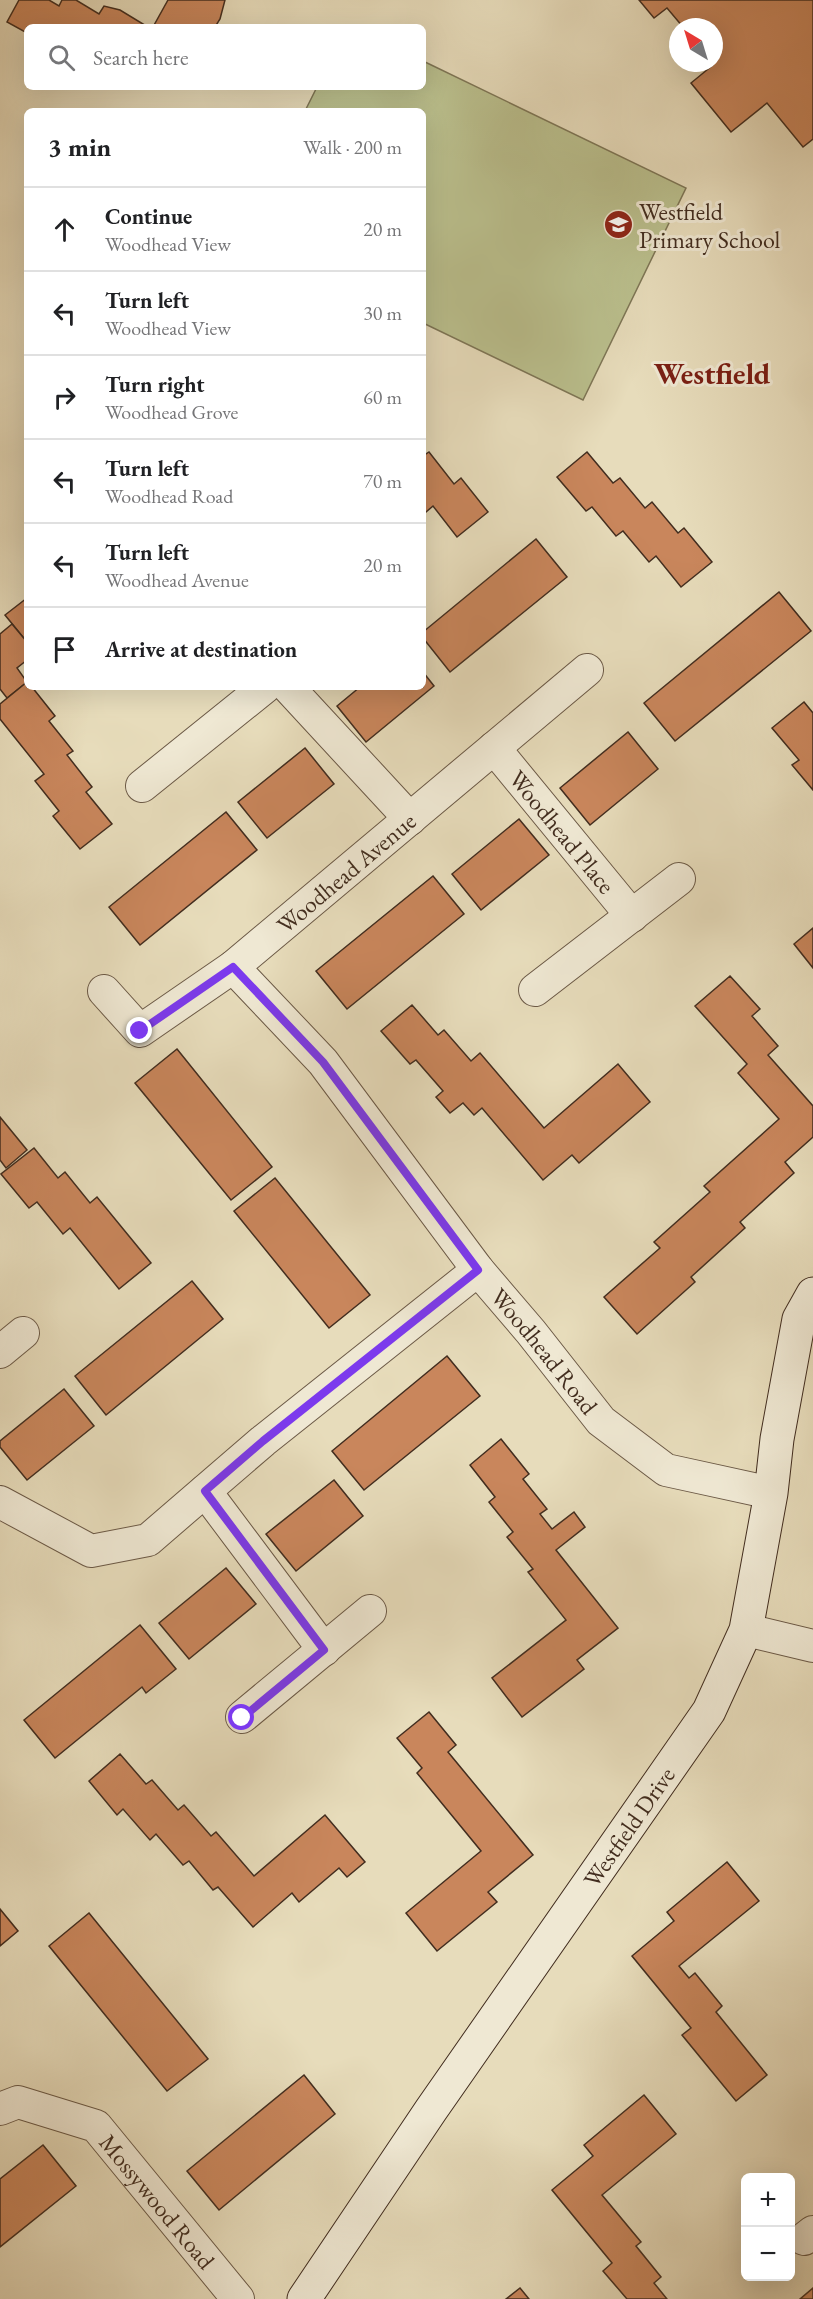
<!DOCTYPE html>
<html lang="en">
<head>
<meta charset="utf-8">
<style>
  :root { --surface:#fff; --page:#f6f6f6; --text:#202124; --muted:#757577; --line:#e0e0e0 }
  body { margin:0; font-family:"EB Garamond",serif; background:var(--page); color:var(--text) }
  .controls { position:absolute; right:18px; bottom:18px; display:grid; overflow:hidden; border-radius:9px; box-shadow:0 6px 24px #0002 }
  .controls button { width:54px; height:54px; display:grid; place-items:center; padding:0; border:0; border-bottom:2px solid var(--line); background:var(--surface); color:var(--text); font:30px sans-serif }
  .compass { position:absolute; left:669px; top:18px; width:54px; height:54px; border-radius:50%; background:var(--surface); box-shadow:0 6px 24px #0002; rotate:322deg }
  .stop { position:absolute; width:18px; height:18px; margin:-14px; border:4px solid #7c3aed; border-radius:50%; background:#fff }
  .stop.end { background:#7c3aed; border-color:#fff; box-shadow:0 2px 6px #0008 }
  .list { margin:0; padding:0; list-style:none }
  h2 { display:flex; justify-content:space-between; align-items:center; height:78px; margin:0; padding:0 24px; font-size:26px }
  h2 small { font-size:20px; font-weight:400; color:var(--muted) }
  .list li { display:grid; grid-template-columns:39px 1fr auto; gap:18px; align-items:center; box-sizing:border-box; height:84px; padding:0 24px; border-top:2px solid var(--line) }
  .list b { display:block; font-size:22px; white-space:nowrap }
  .list p { margin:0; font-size:20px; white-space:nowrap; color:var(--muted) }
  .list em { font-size:20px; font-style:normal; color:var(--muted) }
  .icon { flex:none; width:33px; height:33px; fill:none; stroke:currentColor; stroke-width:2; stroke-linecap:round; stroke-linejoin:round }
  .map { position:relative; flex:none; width:813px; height:2299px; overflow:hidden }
  .search { position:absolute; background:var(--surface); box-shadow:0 6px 24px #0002; left:24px; top:24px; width:402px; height:66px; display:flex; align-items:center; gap:15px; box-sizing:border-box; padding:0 21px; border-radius:9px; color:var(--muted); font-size:22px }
  .panel { position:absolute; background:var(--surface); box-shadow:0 6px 24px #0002; left:24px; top:108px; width:402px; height:582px; border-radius:9px }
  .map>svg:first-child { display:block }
  .green { fill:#babf8d; stroke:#7e7656; stroke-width:1.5 }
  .building { fill:#c9865c; stroke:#422d1f; stroke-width:1.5 }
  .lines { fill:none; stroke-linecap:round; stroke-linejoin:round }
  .street-casing { stroke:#6b5946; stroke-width:34 }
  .secondary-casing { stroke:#422d1f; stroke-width:35 }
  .street { stroke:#efe8d3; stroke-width:32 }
  .secondary { stroke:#efe8d3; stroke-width:33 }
  .route { stroke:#7c3aed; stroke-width:8 }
  .labels { text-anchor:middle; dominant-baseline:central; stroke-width:6; stroke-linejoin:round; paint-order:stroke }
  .poi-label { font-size:24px; fill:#422d1f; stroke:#efe8d3; text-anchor:start }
  .street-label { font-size:24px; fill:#422d1f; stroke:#efe8d3 }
  .district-label { font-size:30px; font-weight:bold; fill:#7a1f14; stroke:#efe8d3 }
</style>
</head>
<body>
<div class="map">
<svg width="813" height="2299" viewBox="0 0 813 2299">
  <rect width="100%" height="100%" fill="#e7dcbb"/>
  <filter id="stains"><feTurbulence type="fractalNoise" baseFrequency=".00333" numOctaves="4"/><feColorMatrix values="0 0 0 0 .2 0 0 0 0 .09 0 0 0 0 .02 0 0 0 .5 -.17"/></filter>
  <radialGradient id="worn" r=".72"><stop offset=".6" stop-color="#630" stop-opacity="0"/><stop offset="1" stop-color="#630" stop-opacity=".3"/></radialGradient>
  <!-- green -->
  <polygon class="green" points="423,61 686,188 583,400 423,323 423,111 305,111 317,87 423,87"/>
  <!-- building -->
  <g class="building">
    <polygon points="19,0 49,0 59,6 62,0 76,0 99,14 104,6 120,10 148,27 27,27 27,33 7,22"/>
    <polygon points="168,0 225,0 220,19 215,27 153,27"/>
    <polygon points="639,0 813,0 813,139 803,147 767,103 731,132 691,83 713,65 714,27 683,27 667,8 654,18"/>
    <polygon points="429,452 454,484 461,478 488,512 457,537 433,506 426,512 423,509 423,456"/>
    <polygon points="587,452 613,483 620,478 645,508 652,502 678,533 684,528 712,562 681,587 656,556 649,562 623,531 616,536 592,507 586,511 557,477"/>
    <polygon points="536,539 567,577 450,672 423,638 423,632"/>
    <polygon points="779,592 811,631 675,741 644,703"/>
    <polygon points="27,598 27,642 5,615"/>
    <polygon points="12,624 27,642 27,660 17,668 27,682 7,698 0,689 0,634"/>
    <polygon points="423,672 434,686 366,742 337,706 360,687 423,687"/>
    <polygon points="27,682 27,687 32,687 55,716 49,721 73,751 67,755 92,787 86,792 112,824 80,849 53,816 59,811 35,781 44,774 0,719 0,704"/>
    <polygon points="804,702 813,713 813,790 792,765 799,760 772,728"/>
    <polygon points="628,732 658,769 590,825 560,788"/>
    <polygon points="305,748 334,784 267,838 238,802"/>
    <polygon points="226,812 257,850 140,945 109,907"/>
    <polygon points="519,819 549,855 481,910 452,874"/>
    <polygon points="433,876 464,914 347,1009 316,971"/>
    <polygon points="813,928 813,968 794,944"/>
    <polygon points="730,976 760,1009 752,1016 778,1046 768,1055 813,1106 813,1137 785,1162 794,1173 740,1222 745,1228 691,1277 695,1282 637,1334 604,1297 660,1248 654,1242 710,1192 704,1186 779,1119 738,1073 747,1064 695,1006"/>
    <polygon points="412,1005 438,1035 444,1030 471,1061 480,1053 544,1128 618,1064 650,1102 579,1163 572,1155 543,1180 482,1108 474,1115 463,1103 450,1113 436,1097 443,1091 416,1060 410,1064 381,1031"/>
    <polygon points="177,1049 272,1167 231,1200 135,1083"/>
    <polygon points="0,1117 27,1150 6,1168 0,1160"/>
    <polygon points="34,1148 58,1178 65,1172 90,1203 97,1197 151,1263 119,1289 70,1228 63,1234 37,1202 29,1208 1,1174"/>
    <polygon points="275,1178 370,1295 329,1328 234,1211"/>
    <polygon points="192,1281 223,1319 106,1415 75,1376"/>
    <polygon points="447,1356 480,1396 364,1490 332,1451"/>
    <polygon points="64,1389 94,1426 27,1480 0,1447 0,1441"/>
    <polygon points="501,1439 529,1474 523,1479 547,1509 540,1514 552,1529 574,1512 585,1527 556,1550 618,1628 577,1660 584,1669 522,1717 492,1678 566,1620 528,1572 533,1569 507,1537 513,1532 489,1502 495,1497 470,1465"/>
    <polygon points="334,1480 363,1516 296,1571 266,1534"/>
    <polygon points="226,1568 256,1604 189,1659 159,1623"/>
    <polygon points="140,1625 176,1669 146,1693 142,1687 55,1758 24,1720"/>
    <polygon points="429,1712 456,1745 448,1752 533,1855 488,1892 497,1902 437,1951 406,1913 481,1851 417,1773 422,1768 397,1738"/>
    <polygon points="120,1754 146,1784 152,1780 178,1810 184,1805 211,1836 216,1832 254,1876 325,1815 365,1862 347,1877 339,1868 299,1902 292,1893 253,1927 218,1887 213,1890 189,1861 183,1865 156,1834 150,1840 123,1809 117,1815 89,1781"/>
    <polygon points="727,1862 759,1901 679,1966 689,1978 695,1973 722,2006 716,2012 767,2075 736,2101 682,2035 691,2028 632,1956 674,1921 667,1912"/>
    <polygon points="0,1909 18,1931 0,1946"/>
    <polygon points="89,1913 208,2059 167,2091 49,1946"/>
    <polygon points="304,2075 335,2114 219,2210 187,2171"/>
    <polygon points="644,2095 676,2134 602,2195 641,2242 636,2246 661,2277 654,2283 667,2299 627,2299 603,2271 612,2263 552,2190 593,2156 584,2145"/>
    <polygon points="43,2145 76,2186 0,2247 0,2179"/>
    <polygon points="520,2288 529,2299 506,2299"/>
    <polygon points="813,2288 813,2299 800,2299"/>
  </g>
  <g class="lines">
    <defs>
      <g id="street">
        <polyline points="288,687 410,819"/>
        <path id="s1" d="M494 748 632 916"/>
        <polyline points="142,786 265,687"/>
        <path id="s2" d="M233 967 323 1062 478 1270 531 1332 601 1421 666 1470 771 1493"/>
        <polyline points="535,990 679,879"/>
        <path id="s3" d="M104 991 140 1031 233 967 587 670"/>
        <polyline points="0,1352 23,1333"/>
        <polyline points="205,1491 324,1650"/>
        <polyline points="0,1502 91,1551 148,1540 263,1441 478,1270"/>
        <polyline points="746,1630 813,1646"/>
        <polyline points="242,1717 370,1611"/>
        <path id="s4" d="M0 2109 18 2102 96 2126 238 2299"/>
        <polyline points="804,2239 813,2232"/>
      </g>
      <g id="secondary">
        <path id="s5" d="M304 2299 431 2110 709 1711 746 1630 771 1493 777 1439 799 1319 813 1294"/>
      </g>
    </defs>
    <!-- street casing -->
    <use href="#street" class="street-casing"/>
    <!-- secondary casing -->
    <use href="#secondary" class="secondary-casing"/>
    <!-- street -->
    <use href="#street" class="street"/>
    <!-- secondary -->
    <use href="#secondary" class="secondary"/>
  </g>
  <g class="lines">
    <!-- route -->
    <polyline class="route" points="140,1031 233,967 323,1062 478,1270 263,1441 205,1491 324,1650 242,1718"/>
  </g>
  <!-- icons -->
  <defs>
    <symbol id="school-disc" viewBox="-11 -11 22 22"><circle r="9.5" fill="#8f2418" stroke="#efe8d3"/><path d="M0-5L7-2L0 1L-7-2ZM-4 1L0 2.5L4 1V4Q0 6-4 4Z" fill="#fff"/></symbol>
  </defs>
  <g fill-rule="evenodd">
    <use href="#school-disc" x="602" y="208" width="33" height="33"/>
  </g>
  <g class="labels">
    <!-- poi labels -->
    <g class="poi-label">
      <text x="639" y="211">Westfield<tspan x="639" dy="28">Primary School</tspan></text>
    </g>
    <!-- street labels -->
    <g class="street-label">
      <text stroke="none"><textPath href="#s1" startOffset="108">Woodhead Place</textPath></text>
      <text stroke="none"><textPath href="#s3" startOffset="314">Woodhead Avenue</textPath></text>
      <text stroke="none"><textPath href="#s2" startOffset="495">Woodhead Road</textPath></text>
      <text stroke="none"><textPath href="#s5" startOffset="573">Westfield Drive</textPath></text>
      <text stroke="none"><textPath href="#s4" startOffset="198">Mossywood Road</textPath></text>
    </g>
    <!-- district labels -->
    <g class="district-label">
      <text x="712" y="373">Westfield</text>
    </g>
  </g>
  <rect width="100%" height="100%" filter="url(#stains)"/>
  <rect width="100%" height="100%" fill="url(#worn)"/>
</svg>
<div class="controls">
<button>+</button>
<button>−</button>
</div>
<svg class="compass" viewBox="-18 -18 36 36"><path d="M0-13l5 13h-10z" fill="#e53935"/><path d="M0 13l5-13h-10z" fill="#757577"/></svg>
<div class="stop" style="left:242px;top:1718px"></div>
<div class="stop end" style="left:140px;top:1031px"></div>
<div class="search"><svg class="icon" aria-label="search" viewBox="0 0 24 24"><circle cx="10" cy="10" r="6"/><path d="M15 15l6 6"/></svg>Search here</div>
<section class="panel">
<h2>3 min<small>Walk · 200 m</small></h2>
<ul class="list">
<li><svg class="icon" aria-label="ahead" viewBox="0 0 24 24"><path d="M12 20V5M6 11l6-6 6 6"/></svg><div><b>Continue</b><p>Woodhead View</p></div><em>20 m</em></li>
<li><svg class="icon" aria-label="left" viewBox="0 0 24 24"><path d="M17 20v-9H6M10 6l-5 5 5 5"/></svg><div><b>Turn left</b><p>Woodhead View</p></div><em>30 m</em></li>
<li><svg class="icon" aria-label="right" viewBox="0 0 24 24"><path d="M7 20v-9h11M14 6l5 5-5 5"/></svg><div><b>Turn right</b><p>Woodhead Grove</p></div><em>60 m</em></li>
<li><svg class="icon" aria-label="left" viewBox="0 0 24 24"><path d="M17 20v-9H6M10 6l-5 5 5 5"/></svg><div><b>Turn left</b><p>Woodhead Road</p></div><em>70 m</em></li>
<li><svg class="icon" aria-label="left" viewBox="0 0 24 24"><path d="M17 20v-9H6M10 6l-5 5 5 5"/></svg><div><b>Turn left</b><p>Woodhead Avenue</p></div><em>20 m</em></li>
<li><svg class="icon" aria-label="arrive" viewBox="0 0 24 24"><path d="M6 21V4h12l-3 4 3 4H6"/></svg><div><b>Arrive at destination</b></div></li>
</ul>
</section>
</div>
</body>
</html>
